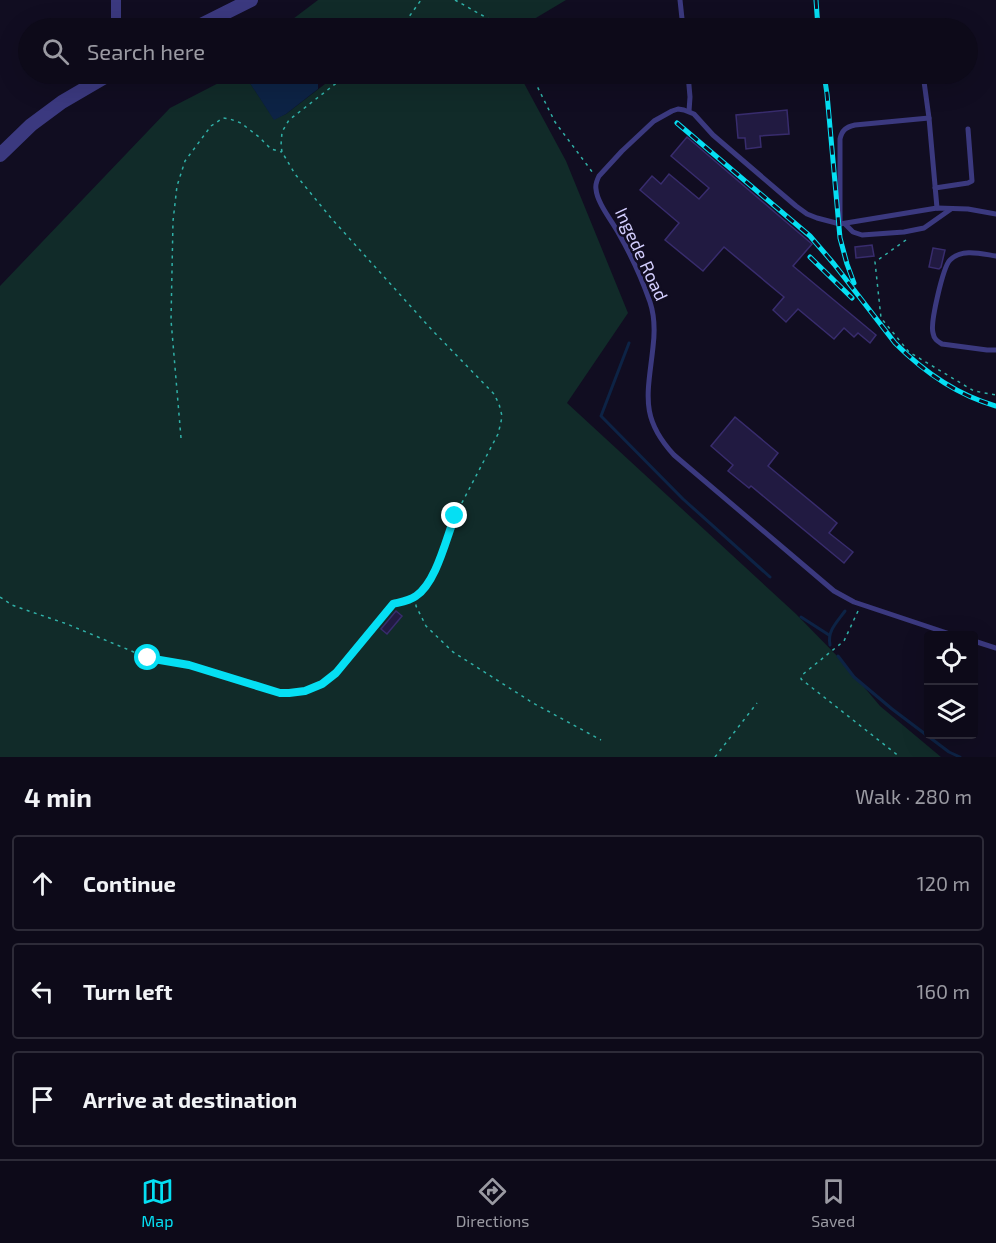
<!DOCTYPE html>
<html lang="en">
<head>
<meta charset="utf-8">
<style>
  :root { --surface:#0d0a19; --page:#161322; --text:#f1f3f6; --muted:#9a9aa2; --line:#2d2b38; --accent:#05dff3 }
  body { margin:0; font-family:"Exo 2",sans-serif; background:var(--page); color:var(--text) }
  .controls { position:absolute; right:18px; bottom:18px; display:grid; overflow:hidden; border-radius:6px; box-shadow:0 6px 24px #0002 }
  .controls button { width:54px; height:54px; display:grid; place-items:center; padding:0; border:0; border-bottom:2px solid var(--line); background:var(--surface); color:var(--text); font:30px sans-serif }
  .stop { position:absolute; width:18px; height:18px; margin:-14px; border:4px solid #05dff3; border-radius:50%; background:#fff }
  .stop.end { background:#05dff3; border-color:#fff; box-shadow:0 2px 6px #0008 }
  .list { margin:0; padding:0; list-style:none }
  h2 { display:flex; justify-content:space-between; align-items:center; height:78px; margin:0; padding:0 24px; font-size:26px }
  h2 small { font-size:20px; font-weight:400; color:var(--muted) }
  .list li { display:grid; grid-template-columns:39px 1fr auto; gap:18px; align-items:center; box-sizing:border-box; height:96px; margin:0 12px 12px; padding:0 12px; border:2px solid var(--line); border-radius:6px }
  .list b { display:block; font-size:22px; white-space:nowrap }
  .list em { font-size:20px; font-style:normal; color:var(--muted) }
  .icon { flex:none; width:33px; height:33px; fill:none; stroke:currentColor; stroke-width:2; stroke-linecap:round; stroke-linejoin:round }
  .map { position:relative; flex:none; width:996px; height:757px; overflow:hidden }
  .search { position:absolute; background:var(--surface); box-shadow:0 6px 24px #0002; left:18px; right:18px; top:18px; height:66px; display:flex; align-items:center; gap:15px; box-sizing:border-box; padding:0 21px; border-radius:33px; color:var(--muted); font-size:22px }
  .sheet { height:402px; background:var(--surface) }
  nav { display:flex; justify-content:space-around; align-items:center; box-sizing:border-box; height:84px; border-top:2px solid var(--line); background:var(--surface); font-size:16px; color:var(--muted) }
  nav a { display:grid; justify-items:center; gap:3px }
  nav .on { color:var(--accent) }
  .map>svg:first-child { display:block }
  .green { fill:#112b29 }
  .water { fill:#0d2345 }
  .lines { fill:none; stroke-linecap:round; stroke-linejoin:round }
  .stream { stroke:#0d2345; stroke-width:3 }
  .building { fill:#211a41; stroke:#382c6d; stroke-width:1.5 }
  .path { stroke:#30b0a7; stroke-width:1.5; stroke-dasharray:3 4.5; stroke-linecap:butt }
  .service { stroke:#3b397f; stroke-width:5 }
  .minor { stroke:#3b397f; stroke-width:10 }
  .tertiary { stroke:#3b397f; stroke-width:14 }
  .rail-casing { stroke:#05dff3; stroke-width:5 }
  .rail { stroke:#110d21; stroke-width:3; stroke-dasharray:9; stroke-linecap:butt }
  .route { stroke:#05dff3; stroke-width:8 }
  .labels { text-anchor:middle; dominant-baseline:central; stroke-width:5; stroke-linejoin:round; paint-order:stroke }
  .street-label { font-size:18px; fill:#d3cefe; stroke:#110d21 }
</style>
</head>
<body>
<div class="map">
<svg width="996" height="757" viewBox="0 0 996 757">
  <rect width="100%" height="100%" fill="#110d21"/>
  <!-- green -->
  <g class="green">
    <polygon points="318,0 566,0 519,28 281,28"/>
    <polygon points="236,74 244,74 274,119 286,114 338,74 519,74 566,161 628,313 567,403 796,614 843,662 880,706 941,757 0,757 0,286 170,108"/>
  </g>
  <!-- water -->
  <polygon class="water" points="244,74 318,74 318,89 286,114 274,120"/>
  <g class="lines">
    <!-- stream -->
    <g class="stream">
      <polyline points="629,343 601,416 683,499 770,577"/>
      <polyline points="801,617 829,635"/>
      <path d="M830 645C827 631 837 622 845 611"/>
      <polyline points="838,656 854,677 892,709 949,752 960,757"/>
    </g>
  </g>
  <!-- building -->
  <g class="building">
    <polygon points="787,110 789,134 760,136 761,147 746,149 745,138 738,138 736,115"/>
    <polygon points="687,137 812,244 793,266 876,335 870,343 858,333 854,337 844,328 834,339 798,309 786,322 773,310 784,297 724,247 703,271 665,240 679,223 640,190 652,176 661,184 669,174 699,199 709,188 671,156"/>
    <polygon points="872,245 874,256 856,258 855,247"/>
    <polygon points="933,248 945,250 941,267 939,269 929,267"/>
    <polygon points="735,417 778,453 768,466 837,523 829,533 853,552 844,563 751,486 749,488 728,471 733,465 711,446"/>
    <polygon points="396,611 402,616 387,634 381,629"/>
  </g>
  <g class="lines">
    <!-- path -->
    <g class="path">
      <polyline points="455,0 494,22 500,28"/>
      <polyline points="401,28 421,0"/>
      <polyline points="531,74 555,122 593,173"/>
      <polyline points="906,240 875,262 881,318 909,352 974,391 996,395"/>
      <polyline points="181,438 171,320 173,221 177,186 185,161 211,126 223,118 230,119 241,123 259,137 271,149 282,152"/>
      <polyline points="0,597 12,605 23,609 67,624 148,658 189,665 272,691 289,694 305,691 322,684 329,679 393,604 406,601 416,596 430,581 455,516 498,434 501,422 502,416 499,404 494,394 432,330 331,218 295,174 282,152 281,145 282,132 289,120 348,74"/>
      <polyline points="416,597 416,606 426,626 453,652 533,703 601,740"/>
      <polyline points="858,611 844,641 802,675 801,679 900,757"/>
      <polyline points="715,757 757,703"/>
    </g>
    <!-- service -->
    <g class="service">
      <polyline points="680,0 683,28"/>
      <polyline points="688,74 690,97 689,111"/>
      <polyline points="923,74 929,118 937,208"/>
      <polyline points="935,188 968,183 972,181 968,129"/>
      <path d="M840 224V139C842 130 846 127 855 125L929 118"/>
      <polyline points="845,224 853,232 862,235 904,232 924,228 951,209"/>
      <path d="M996 256C982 254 962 248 950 260 943 267 930 323 933 333 934 339 937 341 942 344L987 350H996"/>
      <path d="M956 636 854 602 834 591 674 455C639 417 648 394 653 347 655 331 655 317 650 302 642 279 631 255 619 234 612 221 597 203 596 189 595 184 597 180 599 176L622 151 654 121 672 111 678 109 684 110 694 114 713 135 796 206 807 214 817 218 840 224 937 208 968 209 996 214"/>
      <polyline points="974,641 996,648"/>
    </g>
    <!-- minor -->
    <polyline class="minor" points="116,0 116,28"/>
    <!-- tertiary -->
    <g class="tertiary">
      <polyline points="195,28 251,0"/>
      <polyline points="0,155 31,125 62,102 110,74"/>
    </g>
    <defs>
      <g id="rail">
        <polyline points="816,0 818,28"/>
        <polyline points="824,74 827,94 840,238 847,264 854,283"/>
        <path d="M677 123 810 236 834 264 895 343C924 372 957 395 996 406"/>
        <polyline points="810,257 852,298"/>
      </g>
    </defs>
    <!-- rail casing -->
    <use href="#rail" class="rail-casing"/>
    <!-- rail -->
    <use href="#rail" class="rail"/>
  </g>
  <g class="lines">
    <!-- route -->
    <path class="route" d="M148 658 189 665 280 693H289L305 691 322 684 336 673 393 604C401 602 409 601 416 596 436 583 446 539 455 516"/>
  </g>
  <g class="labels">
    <!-- street labels -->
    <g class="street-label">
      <text transform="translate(642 254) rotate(65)">Ingede Road</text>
    </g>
  </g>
</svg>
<div class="controls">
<button><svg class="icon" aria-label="locate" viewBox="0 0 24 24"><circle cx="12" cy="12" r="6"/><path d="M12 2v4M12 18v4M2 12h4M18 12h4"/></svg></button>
<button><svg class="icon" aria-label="layers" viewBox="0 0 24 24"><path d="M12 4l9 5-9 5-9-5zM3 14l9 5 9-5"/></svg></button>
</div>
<div class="stop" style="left:148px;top:658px"></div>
<div class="stop end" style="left:455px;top:516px"></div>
<div class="search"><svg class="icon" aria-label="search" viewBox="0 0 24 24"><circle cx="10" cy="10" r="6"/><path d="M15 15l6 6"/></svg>Search here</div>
</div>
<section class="sheet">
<h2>4 min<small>Walk · 280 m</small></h2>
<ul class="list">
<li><svg class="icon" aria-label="ahead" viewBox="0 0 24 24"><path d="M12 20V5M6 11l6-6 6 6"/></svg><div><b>Continue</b></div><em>120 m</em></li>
<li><svg class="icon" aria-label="left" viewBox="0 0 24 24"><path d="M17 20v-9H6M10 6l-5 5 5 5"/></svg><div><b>Turn left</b></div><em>160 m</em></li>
<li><svg class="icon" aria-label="arrive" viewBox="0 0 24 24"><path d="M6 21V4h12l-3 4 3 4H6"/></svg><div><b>Arrive at destination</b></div></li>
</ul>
</section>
<nav>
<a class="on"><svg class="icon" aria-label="map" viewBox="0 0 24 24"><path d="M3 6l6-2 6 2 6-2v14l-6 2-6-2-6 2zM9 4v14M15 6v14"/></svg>Map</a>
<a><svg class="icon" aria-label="directions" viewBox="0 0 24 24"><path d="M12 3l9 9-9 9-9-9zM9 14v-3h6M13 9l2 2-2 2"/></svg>Directions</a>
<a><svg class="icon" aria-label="saved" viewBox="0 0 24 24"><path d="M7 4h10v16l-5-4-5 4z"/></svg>Saved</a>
</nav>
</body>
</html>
